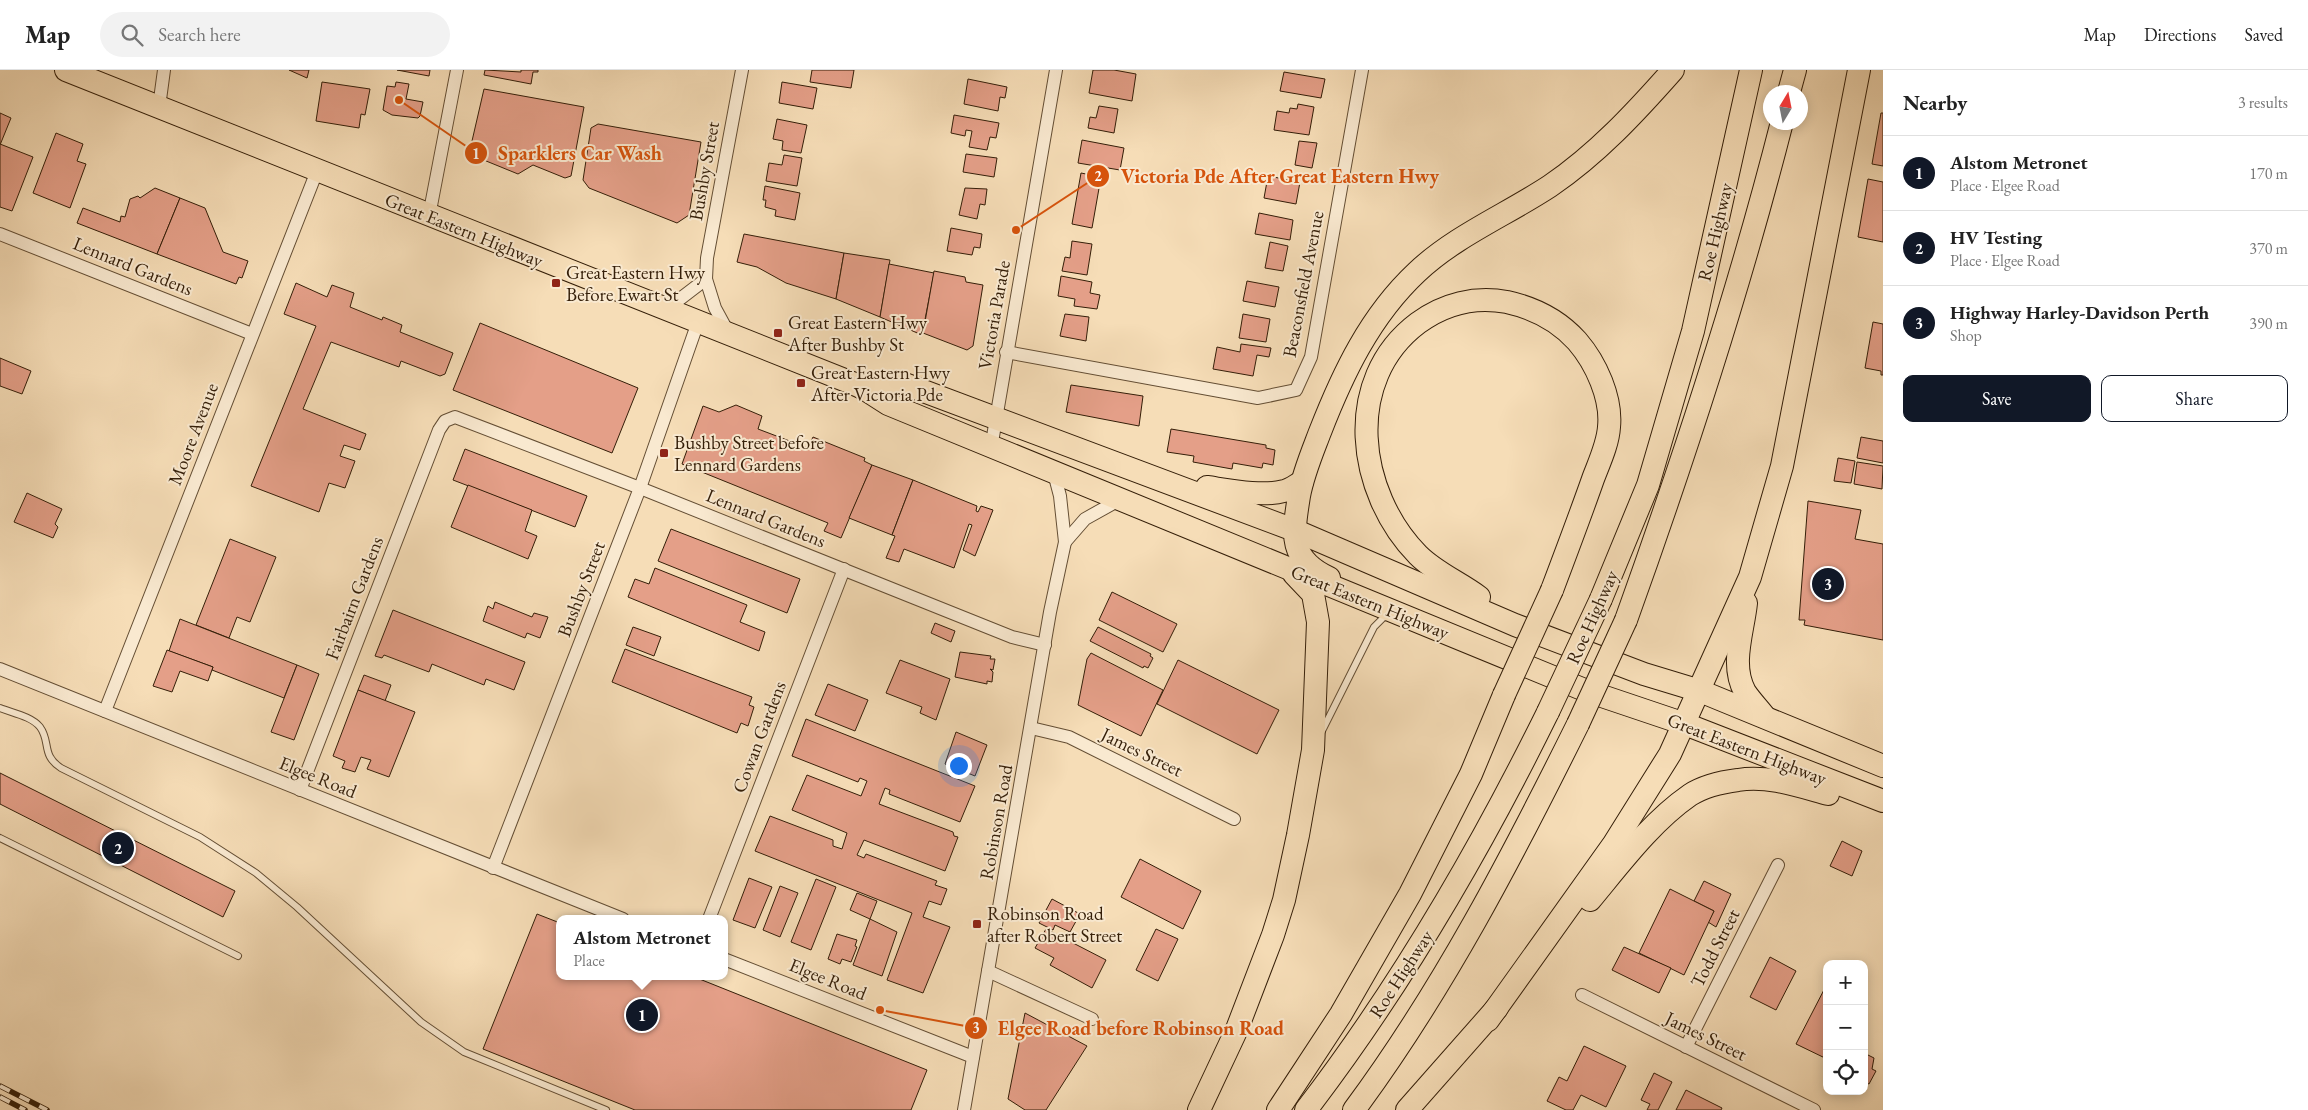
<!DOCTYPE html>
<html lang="en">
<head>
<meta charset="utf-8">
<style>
  :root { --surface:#fff; --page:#f2f2f2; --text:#222; --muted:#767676; --line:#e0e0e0; --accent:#111827 }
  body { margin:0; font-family:"EB Garamond",serif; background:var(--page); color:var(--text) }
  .controls { position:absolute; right:15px; bottom:15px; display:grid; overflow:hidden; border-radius:10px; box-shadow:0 2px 12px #0003 }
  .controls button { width:45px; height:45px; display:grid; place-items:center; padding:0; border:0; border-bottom:1px solid var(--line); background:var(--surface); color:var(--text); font:25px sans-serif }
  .compass { position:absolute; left:1763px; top:15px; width:45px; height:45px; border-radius:50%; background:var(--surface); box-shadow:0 2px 12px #0003; rotate:10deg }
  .you { position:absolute; left:958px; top:695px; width:18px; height:18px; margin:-12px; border:4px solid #fff; border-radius:50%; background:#1a73e8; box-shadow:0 0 0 8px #1a73e833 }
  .badge { display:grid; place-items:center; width:32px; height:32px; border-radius:50%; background:var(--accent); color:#fff; font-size:16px; font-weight:700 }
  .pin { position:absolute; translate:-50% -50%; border:2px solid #fff; box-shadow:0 1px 5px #0006 }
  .popup { position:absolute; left:556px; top:845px; width:172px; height:65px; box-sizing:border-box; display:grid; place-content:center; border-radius:10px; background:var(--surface); filter:drop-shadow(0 1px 4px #0005); font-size:16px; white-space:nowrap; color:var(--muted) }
  .popup b { font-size:19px; color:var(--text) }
  .popup::after { content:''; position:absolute; left:50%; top:100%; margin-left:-10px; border:10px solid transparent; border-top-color:var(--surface) }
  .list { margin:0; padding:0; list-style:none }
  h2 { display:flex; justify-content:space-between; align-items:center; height:65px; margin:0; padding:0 20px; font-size:21px }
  h2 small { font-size:16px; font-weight:400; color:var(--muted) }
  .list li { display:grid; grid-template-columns:32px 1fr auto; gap:15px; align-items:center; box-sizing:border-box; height:75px; padding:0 20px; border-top:1px solid var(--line) }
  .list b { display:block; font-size:19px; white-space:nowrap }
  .list p { margin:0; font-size:16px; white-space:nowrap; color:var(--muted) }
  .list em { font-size:16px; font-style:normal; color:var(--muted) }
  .actions { display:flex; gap:10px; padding:15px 20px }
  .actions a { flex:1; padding:11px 0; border:1px solid var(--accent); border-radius:10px; text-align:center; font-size:18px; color:var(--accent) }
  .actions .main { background:var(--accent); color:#fff }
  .icon { flex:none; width:28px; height:28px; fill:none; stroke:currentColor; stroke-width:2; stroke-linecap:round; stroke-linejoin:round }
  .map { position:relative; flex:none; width:1883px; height:1040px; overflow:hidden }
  header { display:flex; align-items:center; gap:30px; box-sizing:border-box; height:70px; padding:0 25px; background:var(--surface); border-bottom:1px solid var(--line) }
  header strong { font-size:24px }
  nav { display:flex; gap:28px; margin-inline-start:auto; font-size:18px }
  .search { width:350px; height:45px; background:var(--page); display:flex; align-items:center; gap:12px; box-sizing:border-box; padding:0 18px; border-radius:28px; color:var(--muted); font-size:19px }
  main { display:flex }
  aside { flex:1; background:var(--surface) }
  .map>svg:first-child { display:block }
  .building { fill:#e49f88; stroke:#341e08 }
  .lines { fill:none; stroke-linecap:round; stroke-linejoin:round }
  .lane-casing { stroke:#644e34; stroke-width:8 }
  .street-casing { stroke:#644e34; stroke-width:14 }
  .highway-casing { stroke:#341e08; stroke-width:24 }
  .lane { stroke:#f9e9d0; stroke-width:6 }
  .street { stroke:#f9e9d0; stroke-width:12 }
  .highway { stroke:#f6ddb7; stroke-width:22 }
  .rail-casing { stroke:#341e08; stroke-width:5.5 }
  .rail { stroke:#f9e9d0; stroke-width:4; stroke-dasharray:11; stroke-linecap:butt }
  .highway-bridge-casing { stroke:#341e08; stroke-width:24; stroke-linecap:butt }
  .highway-bridge { stroke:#f6ddb7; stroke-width:22 }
  .poi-dot { fill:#8f2418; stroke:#f9e9d0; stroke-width:2 }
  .labels { text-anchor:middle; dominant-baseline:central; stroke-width:4; stroke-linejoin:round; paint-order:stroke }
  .street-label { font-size:19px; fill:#341e08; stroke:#f9e9d0 }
  .poi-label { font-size:19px; fill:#341e08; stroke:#f9e9d0; text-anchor:start }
  .leader { fill:none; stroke:#d6530c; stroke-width:2 }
  .callout-dot { fill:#d6530c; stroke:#f9e9d0; stroke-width:2 }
  .mark-label { font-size:15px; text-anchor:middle; font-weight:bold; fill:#fff }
  .callout-label { font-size:20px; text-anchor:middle; font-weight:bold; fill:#d6530c; stroke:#f9e9d0; stroke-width:4; stroke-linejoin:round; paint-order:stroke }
</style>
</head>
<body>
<header>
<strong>Map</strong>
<div class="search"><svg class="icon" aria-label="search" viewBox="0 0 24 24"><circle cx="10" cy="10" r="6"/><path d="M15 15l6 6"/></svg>Search here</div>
<nav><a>Map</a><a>Directions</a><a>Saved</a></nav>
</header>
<main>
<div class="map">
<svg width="1883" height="1040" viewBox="0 0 1883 1040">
  <rect width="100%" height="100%" fill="#f6ddb7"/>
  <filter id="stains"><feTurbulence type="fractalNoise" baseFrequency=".004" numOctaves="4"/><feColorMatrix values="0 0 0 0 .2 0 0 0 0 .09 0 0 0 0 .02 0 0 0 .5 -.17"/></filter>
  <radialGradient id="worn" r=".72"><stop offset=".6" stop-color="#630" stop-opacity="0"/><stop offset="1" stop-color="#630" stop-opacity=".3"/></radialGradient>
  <!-- building -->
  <g class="building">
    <polygon points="289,0 309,0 307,8"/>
    <polygon points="397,0 430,0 429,6"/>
    <polygon points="485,0 521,2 521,0 538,0 538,2 533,2 531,14 484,5"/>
    <polygon points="812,0 854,0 851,18 810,12"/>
    <polygon points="1093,0 1114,0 1136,4 1132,31 1089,23"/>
    <polygon points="1284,2 1325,9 1321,28 1280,21"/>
    <polygon points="968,9 1007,17 1005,28 1000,27 998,41 964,34"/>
    <polygon points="322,12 370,19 365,45 361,44 359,58 316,51"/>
    <polygon points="396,12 409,14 406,29 423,32 420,46 418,48 392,45 383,40 387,16 395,17"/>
    <polygon points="782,12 817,18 813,39 779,33"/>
    <polygon points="484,19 584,37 571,106 565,108 533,95 518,104 469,84"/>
    <polygon points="1298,34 1314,37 1309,65 1274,60 1277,41 1289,43 1290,38 1297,39"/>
    <polygon points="1099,36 1118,39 1114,63 1088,58 1090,47 1096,48"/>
    <polygon points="0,43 11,48 0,75"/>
    <polygon points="1881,43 1883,43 1883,96 1872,94"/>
    <polygon points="954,45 999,53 996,68 990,67 987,80 969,77 972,61 966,60 965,66 951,63"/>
    <polygon points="777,49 807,55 801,83 782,80 783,71 773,69"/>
    <polygon points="598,54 701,72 689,145 677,153 589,118 583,110 591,58"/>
    <polygon points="56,63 83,74 77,91 86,94 70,138 33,123"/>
    <polygon points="1082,70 1124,78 1120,100 1078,93"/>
    <polygon points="1299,71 1317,73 1312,98 1295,95"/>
    <polygon points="0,74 33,87 12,141 0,137"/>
    <polygon points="966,84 997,88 994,107 963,102"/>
    <polygon points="784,85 802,88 797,116 766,111 769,93 782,95"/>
    <polygon points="1081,103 1101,107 1092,158 1072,154"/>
    <polygon points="1268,106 1300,112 1296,134 1264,128"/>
    <polygon points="1868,109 1883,112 1883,172 1858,167"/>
    <polygon points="765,116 800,123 795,150 775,146 776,140 765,137 766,130 763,130"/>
    <polygon points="155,118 180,128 157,184 77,153 83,138 120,152 121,146 125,147 130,129 138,126 140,128"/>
    <polygon points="965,118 987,119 985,135 980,134 977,149 959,145"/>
    <polygon points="180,128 205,138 223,182 248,191 242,208 239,207 236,214 157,184"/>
    <polygon points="1259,143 1293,150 1290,170 1255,164"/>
    <polygon points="951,158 982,164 980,178 974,177 972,185 947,181"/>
    <polygon points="744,164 844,183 836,229 786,213 757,197 737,192"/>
    <polygon points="1072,171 1092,174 1087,205 1062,201 1065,187 1070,188"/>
    <polygon points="1270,172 1288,176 1283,201 1265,198"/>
    <polygon points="844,183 890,190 880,247 836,229"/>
    <polygon points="889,194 934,203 922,265 880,247"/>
    <polygon points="934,201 965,207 966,212 983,215 973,276 967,280 923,263"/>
    <polygon points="1061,206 1092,212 1090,223 1100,225 1097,239 1074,236 1075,229 1058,226"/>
    <polygon points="1247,211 1279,217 1275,237 1243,231"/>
    <polygon points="296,213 327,227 332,215 354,223 350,237 382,250 383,247 402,255 400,262 453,283 445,304 440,306 401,291 399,297 331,272 303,339 366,364 360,380 344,375 340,386 355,391 345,418 329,413 319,442 251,416 316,256 284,244"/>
    <polygon points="1065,244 1089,247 1086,271 1060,266"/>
    <polygon points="1243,244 1270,249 1266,272 1239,268"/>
    <polygon points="1873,252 1883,254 1883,305 1881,305 1881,301 1865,298"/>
    <polygon points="480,253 638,318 612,383 453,320"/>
    <polygon points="1241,274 1271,278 1269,287 1257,285 1253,306 1213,299 1217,277 1240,282"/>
    <polygon points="0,288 31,301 22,324 0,316"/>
    <polygon points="1071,315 1143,326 1139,356 1066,342"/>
    <polygon points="736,335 762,346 758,359 808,378 813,367 865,388 864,391 872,395 841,468 824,461 828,453 682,394 703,336 719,342"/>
    <polygon points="1171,359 1266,375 1266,378 1275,380 1273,395 1263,393 1262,398 1233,393 1232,399 1193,392 1194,386 1167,382"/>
    <polygon points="1861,367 1883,371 1883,393 1857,388"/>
    <polygon points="465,379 587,426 575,457 453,410"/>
    <polygon points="1838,388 1855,391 1851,413 1834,411"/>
    <polygon points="1857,392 1883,396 1882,419 1854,414"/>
    <polygon points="872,395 913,410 892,465 849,448"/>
    <polygon points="913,410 977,436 976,441 978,442 981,436 993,440 975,486 963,480 972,455 969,454 954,498 904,479 899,492 886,488 895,466 892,465"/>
    <polygon points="468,415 532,440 525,461 537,466 528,489 451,457"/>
    <polygon points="27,423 62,439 55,454 58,457 53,468 14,452"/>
    <polygon points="1808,431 1861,440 1855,469 1883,474 1883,570 1804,555 1805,550 1799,550"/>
    <polygon points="671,459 800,509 787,543 658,491"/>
    <polygon points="230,469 276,487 250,552 237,547 229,568 196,555"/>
    <polygon points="655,498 747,535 740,552 765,562 759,581 628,527 635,509 649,514"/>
    <polygon points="1112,522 1177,554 1163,582 1099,550"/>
    <polygon points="495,532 532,547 534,543 548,547 540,568 527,563 525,568 483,551 488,536 493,539"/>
    <polygon points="393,540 525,592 514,620 486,609 484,615 432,594 429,602 384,585 382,588 375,586"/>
    <polygon points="180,549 297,595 284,628 212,600 213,597 169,581"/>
    <polygon points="935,553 955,561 951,572 931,563"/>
    <polygon points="633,557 661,567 654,586 626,575"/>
    <polygon points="1098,557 1151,584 1150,586 1153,588 1148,598 1144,596 1143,598 1090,571"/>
    <polygon points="625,579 752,627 749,635 754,637 748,656 741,653 737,663 612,612"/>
    <polygon points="167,580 213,597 208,611 180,601 172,622 153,616"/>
    <polygon points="960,582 991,586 990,589 995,589 993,600 990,599 993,602 992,612 987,611 987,614 955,607"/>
    <polygon points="1091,583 1163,620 1141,666 1078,635 1087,589"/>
    <polygon points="900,590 950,609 936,650 920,643 922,637 886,623"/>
    <polygon points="1178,590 1279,640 1257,684 1157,634"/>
    <polygon points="297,595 319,604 294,670 271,662"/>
    <polygon points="364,605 391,615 385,631 358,620"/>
    <polygon points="828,614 868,630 855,661 815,645"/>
    <polygon points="358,620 415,642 389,707 367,699 371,690 361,687 355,702 342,698 345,691 333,686"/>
    <polygon points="806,649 975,716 960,752 889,724 890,720 885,718 879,734 953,762 954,766 958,767 945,801 864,770 857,785 864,788 866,784 937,811 935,815 947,819 941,835 929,831 923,847 950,857 923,923 887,910 912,843 755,781 770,746 833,770 833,776 842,779 847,763 792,740 807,705 861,726 867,711 860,708 858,712 792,686"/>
    <polygon points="956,662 987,675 975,706 945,694"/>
    <polygon points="0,703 235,821 223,847 0,734"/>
    <polygon points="1842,771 1862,781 1852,806 1830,796"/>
    <polygon points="1140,789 1201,821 1183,859 1121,827"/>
    <polygon points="749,808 772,817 755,858 733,850"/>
    <polygon points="816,809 836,817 811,880 791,872"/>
    <polygon points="1704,811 1731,824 1716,857 1708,852 1714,841 1694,831"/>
    <polygon points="780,816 798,823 780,867 763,860"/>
    <polygon points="1670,819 1714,841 1684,905 1639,883"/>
    <polygon points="857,823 877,831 870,849 850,840"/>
    <polygon points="1052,829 1080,844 1070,862 1055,855 1053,860 1039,853"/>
    <polygon points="537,844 560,853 560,906 692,906 927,1000 911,1040 635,1040 483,979"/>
    <polygon points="870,849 897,862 882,906 853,895"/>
    <polygon points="1046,859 1106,890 1092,918 1050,895 1054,888 1035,878"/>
    <polygon points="1156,859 1178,869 1158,911 1136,900"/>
    <polygon points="837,864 857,870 855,876 857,877 851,892 842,889 840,894 828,889"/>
    <polygon points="1624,877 1671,898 1659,923 1612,900"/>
    <polygon points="1770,887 1796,901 1776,940 1750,927"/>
    <polygon points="1827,914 1827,989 1796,974"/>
    <polygon points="1025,943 1087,976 1046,1040 1025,1040 1008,1029"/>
    <polygon points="1584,976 1626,996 1606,1037 1581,1025 1573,1040 1566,1040 1547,1031 1559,1007 1567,1011"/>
    <polygon points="1864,983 1874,988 1872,999 1876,1001 1869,1014 1864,1012"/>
    <polygon points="1654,1003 1672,1012 1658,1040 1647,1040 1650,1034 1641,1030"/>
    <polygon points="1686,1020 1722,1038 1721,1040 1676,1040"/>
  </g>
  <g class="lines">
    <defs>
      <g id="lane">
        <path d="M0 638C12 643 31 646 40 657 51 672 41 685 61 698L200 767 256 803 297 837 421 952 464 982 606 1040"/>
        <polyline points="1322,661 1374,557 1383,548 1389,546"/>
        <polyline points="0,768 238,886"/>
      </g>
      <g id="street">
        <polyline points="159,37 164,0"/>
        <polyline points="429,146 457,0"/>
        <polyline points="0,164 252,264"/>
        <polyline points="661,234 676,232 706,209"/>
        <polyline points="728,262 715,238 706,209 707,188 742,0"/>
        <polyline points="1006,282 1258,328 1296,320 1311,287 1362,0"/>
        <polyline points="991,378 1056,0"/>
        <polyline points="1065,472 1085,449 1119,430"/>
        <polyline points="0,599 623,849"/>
        <polyline points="105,641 317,101"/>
        <polyline points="1031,658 1069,667 1234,749"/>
        <polyline points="300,720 439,360 445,351 455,347 640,418 1012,567 1045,575"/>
        <polyline points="493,798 640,418 698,252"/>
        <polyline points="709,849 844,499"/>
        <polyline points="724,889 973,987"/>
        <polyline points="988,901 1092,949"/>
        <polyline points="1582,925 1814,1040"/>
        <polyline points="1686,977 1778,795"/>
        <polyline points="964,1040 1050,542 1065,472 1060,426 1054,403"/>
      </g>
      <g id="highway">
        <polyline points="66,0 852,313 863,318 888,334 1587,621 1685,654 1883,731"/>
        <polyline points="1789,22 1795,0"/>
        <polyline points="863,318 902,313 1294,460 1515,555 1644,604 1700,621 1883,696"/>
        <path d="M1207 417C1228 420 1263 427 1284 421 1290 420 1296 415 1302 412"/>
        <path d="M1329 508C1288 489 1293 464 1299 426 1303 404 1312 383 1320 362 1343 303 1370 246 1417 202 1455 166 1506 145 1550 116 1597 84 1635 43 1673 0"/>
        <path d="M1479 527C1459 512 1436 503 1418 485 1357 423 1342 310 1418 253 1444 234 1475 226 1507 232 1534 238 1558 250 1577 271 1596 293 1612 328 1609 357 1608 374 1599 393 1593 409 1580 446 1566 483 1552 520"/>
        <polyline points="1601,529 1648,415 1693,261 1751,0"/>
        <path d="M1746 533C1743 562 1730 595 1745 622 1751 631 1759 639 1765 647"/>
        <path d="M1626 550C1685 386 1739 221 1782 52"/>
        <path d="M1590 830C1620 794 1651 752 1690 725 1704 716 1722 712 1738 710 1768 705 1799 716 1828 724"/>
        <polyline points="1488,950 1613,775 1670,684 1750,507 1782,396 1859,0"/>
        <polyline points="1199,1040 1237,959 1273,865 1284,830 1298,765 1313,680 1318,552 1313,524 1294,504"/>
        <polyline points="1278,1040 1341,944 1410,824 1471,704 1504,625"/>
        <path d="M1306 1040C1401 916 1479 782 1548 642"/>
        <path d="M1354 1040C1443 920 1512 787 1578 654"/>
        <polyline points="1407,1040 1497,938"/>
      </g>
    </defs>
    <!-- lane casing -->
    <use href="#lane" class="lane-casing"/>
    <!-- street casing -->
    <use href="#street" class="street-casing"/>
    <!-- highway casing -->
    <use href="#highway" class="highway-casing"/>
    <!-- lane -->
    <use href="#lane" class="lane"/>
    <!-- street -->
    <use href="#street" class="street"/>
    <!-- highway -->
    <use href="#highway" class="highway"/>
    <defs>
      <g id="rail">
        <polyline points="0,1016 47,1040"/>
        <polyline points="0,1027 25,1040"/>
      </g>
    </defs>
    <!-- rail casing -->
    <use href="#rail" class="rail-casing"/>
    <!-- rail -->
    <use href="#rail" class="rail"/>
    <defs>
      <g id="highway-bridge">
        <polyline points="1504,625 1552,520"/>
        <polyline points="1548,642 1601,529"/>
        <polyline points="1578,654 1626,550"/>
      </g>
    </defs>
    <!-- highway-bridge casing -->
    <use href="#highway-bridge" class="highway-bridge-casing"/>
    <!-- highway-bridge -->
    <use href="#highway-bridge" class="highway-bridge"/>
  </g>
  <!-- markers -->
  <g class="poi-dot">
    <rect x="551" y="208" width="10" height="10" rx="2.5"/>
    <rect x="773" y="258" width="10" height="10" rx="2.5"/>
    <rect x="796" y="308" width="10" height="10" rx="2.5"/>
    <rect x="659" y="378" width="10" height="10" rx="2.5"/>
    <rect x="972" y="849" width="10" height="10" rx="2.5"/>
  </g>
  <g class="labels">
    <!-- street labels -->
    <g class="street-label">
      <text transform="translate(704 101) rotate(-80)">Bushby Street</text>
      <text transform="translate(464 160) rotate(22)">Great Eastern Highway</text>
      <text transform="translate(1715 162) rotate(-77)">Roe Highway</text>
      <text transform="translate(133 196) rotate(22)">Lennard Gardens</text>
      <text transform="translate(1303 214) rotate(-79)">Beaconsfield Avenue</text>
      <text transform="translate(994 245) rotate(-80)">Victoria Parade</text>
      <text transform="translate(193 364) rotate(-69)">Moore Avenue</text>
      <text transform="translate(766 448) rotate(22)">Lennard Gardens</text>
      <text transform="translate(581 519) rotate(-69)">Bushby Street</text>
      <text transform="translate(354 528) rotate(-69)">Fairbairn Gardens</text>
      <text transform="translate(1370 532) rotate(22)">Great Eastern Highway</text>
      <text transform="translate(1592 547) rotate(-66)">Roe Highway</text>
      <text transform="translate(759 667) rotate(-69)">Cowan Gardens</text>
      <text transform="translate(1747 679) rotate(21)">Great Eastern Highway</text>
      <text transform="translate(1142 682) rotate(26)">James Street</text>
      <text transform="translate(318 707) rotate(22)">Elgee Road</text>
      <text transform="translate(996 752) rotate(-80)">Robinson Road</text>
      <text transform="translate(1715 878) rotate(-63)">Todd Street</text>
      <text transform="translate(1401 904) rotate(-57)">Roe Highway</text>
      <text transform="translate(828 909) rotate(22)">Elgee Road</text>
      <text transform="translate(1706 966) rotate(26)">James Street</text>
    </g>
    <!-- poi labels -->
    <g class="poi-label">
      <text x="566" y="202">Great Eastern Hwy<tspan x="566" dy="22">Before Ewart St</tspan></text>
      <text x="788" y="252">Great Eastern Hwy<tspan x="788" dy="22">After Bushby St</tspan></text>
      <text x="811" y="302">Great Eastern Hwy<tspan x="811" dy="22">After Victoria Pde</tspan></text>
      <text x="674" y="372">Bushby Street before<tspan x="674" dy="22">Lennard Gardens</tspan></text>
      <text x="987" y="843">Robinson Road<tspan x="987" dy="22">after Robert Street</tspan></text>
    </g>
  </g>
  <!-- callouts -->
  <path class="leader" d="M399 30L476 83M1016 160L1098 106M880 940L976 958"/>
  <g class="callout-dot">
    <circle cx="399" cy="30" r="5"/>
    <circle cx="1016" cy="160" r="5"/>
    <circle cx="880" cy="940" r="5"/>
    <circle cx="476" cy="83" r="12"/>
    <circle cx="1098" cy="106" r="12"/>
    <circle cx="976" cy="958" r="12"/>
  </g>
  <g class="mark-label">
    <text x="476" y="89">1</text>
    <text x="1098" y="111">2</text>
    <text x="976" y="963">3</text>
  </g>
  <g class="callout-label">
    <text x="580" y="90">Sparklers Car Wash</text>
    <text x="1280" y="113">Victoria Pde After Great Eastern Hwy</text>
    <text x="1141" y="965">Elgee Road before Robinson Road</text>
  </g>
  <rect width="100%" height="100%" filter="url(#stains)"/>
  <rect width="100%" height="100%" fill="url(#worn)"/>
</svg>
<div class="controls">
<button>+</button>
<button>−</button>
<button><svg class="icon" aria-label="locate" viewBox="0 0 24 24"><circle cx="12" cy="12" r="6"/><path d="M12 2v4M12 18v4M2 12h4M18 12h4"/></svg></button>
</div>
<svg class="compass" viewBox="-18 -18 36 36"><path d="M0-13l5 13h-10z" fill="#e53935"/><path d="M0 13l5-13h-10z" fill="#767676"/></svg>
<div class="you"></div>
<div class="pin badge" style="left:642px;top:945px">1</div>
<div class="popup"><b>Alstom Metronet</b>Place</div>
<div class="pin badge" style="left:118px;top:778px">2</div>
<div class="pin badge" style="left:1828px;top:514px">3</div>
</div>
<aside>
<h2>Nearby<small>3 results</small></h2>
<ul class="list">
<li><span class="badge">1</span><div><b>Alstom Metronet</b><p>Place · Elgee Road</p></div><em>170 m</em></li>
<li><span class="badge">2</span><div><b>HV Testing</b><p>Place · Elgee Road</p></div><em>370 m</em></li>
<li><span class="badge">3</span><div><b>Highway Harley-Davidson Perth</b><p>Shop</p></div><em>390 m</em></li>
</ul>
<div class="actions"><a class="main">Save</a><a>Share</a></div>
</aside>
</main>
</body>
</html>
